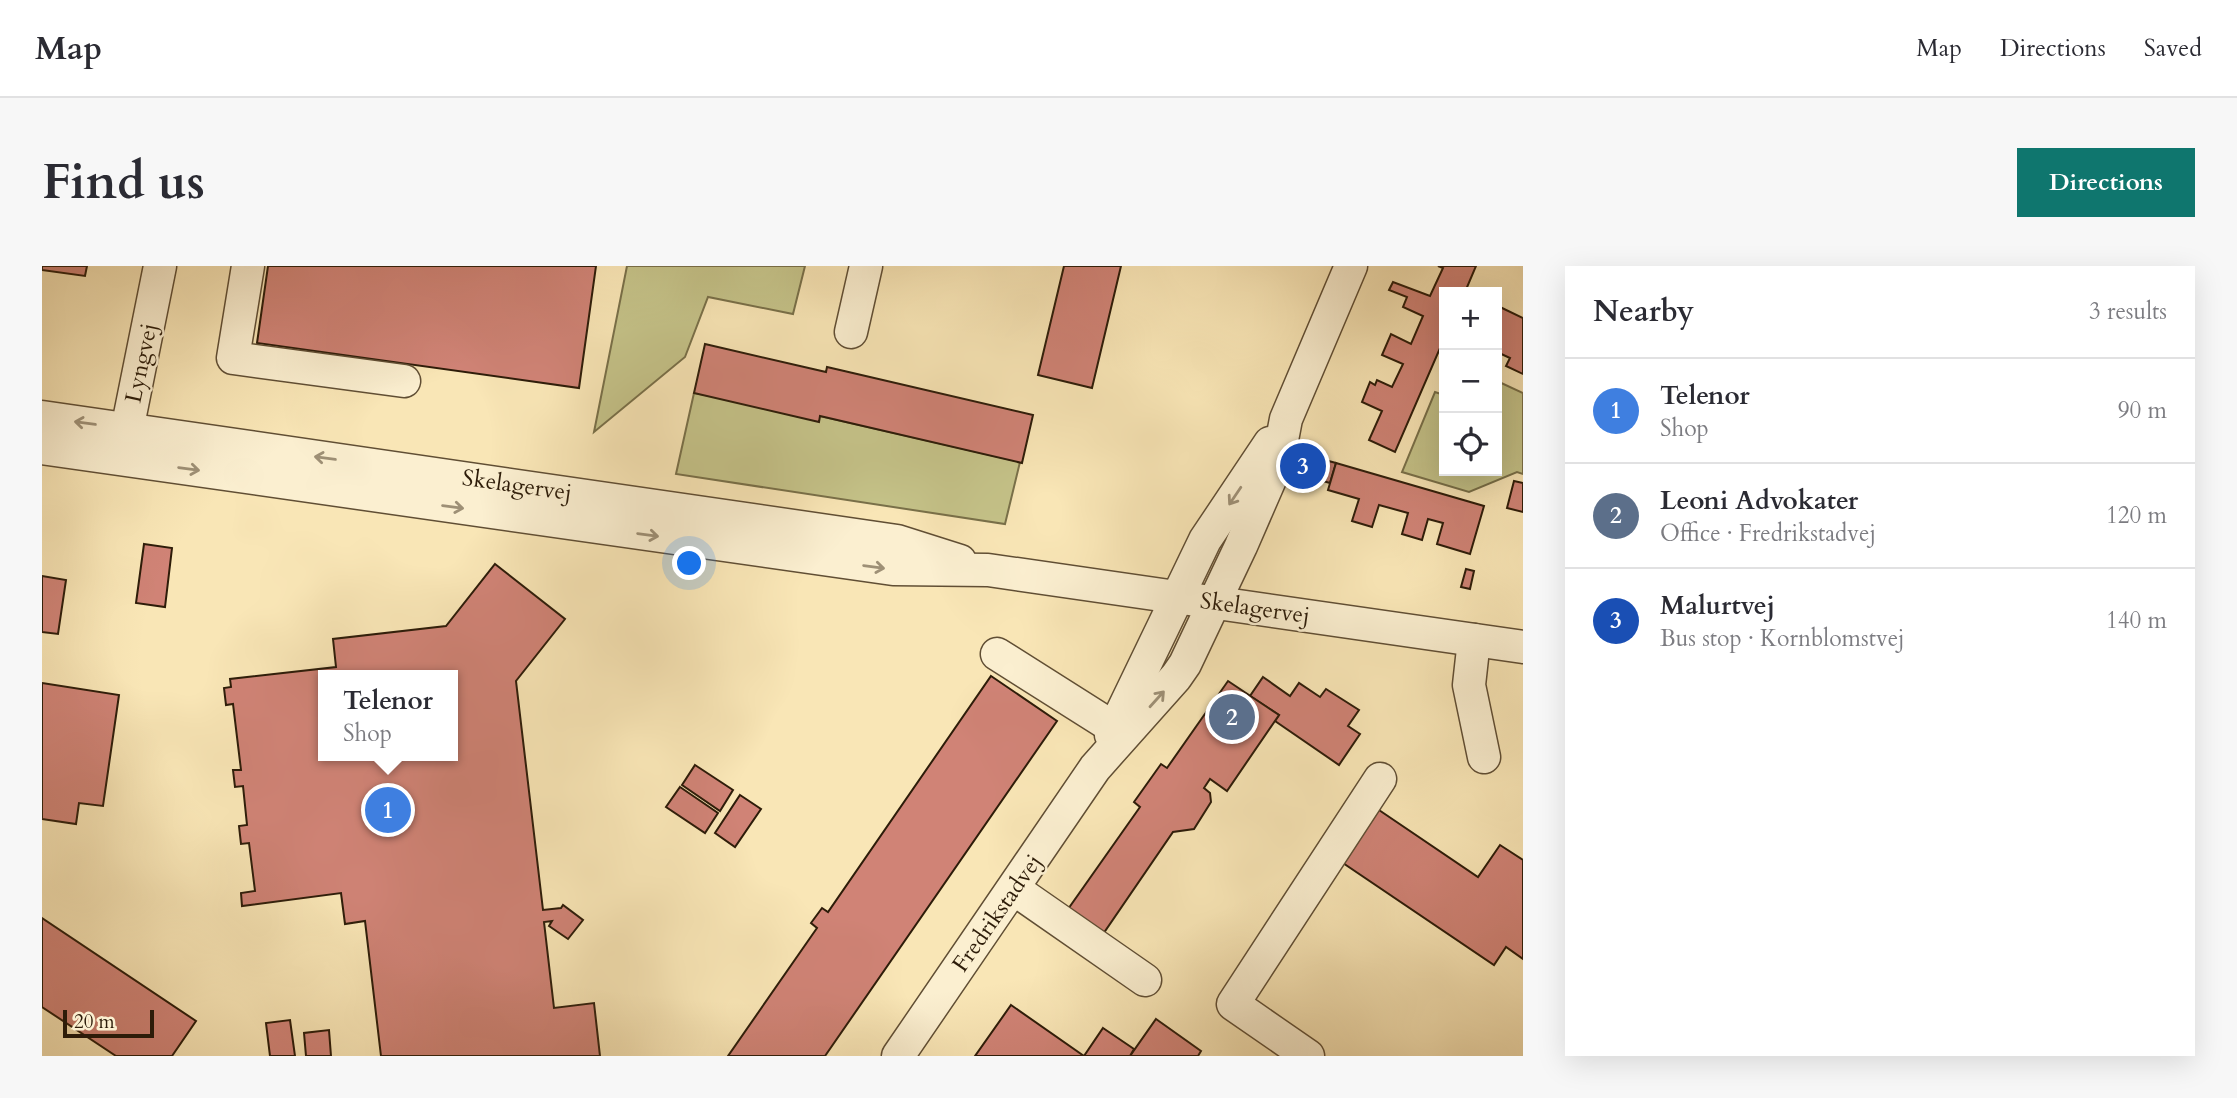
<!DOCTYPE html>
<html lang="en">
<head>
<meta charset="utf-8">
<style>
  :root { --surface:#fff; --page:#f7f7f7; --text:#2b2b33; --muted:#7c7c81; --line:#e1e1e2; --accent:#0f766e }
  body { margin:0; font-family:Cardo,serif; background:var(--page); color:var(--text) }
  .controls { position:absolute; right:21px; top:21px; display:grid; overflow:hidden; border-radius:0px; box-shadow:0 7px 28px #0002 }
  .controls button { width:63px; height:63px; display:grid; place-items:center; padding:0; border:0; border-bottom:2px solid var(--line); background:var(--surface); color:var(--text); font:35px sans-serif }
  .scale { position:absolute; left:21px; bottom:18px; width:91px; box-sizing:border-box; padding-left:7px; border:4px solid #2d1c09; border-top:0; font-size:19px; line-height:24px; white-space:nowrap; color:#2d1c09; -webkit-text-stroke:5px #fbefd0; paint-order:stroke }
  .you { position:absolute; left:648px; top:298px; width:24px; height:24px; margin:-18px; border:5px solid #fff; border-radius:50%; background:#1a73e8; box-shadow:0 0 0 10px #1a73e833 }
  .badge { display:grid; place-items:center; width:46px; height:46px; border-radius:50%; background:var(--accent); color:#fff; font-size:23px; font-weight:700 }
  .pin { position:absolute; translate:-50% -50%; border:4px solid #fff; box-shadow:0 2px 7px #0006 }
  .popup { position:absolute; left:276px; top:404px; width:140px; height:91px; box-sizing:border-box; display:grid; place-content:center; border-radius:0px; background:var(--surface); filter:drop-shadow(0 2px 5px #0005); font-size:23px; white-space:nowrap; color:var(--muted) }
  .popup b { font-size:26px; color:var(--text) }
  .popup::after { content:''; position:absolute; left:50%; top:100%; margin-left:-14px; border:14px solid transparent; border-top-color:var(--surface) }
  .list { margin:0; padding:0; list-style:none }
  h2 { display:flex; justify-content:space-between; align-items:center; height:91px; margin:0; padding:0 28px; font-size:30px }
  h2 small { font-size:23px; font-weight:400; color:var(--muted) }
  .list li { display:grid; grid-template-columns:46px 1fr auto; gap:21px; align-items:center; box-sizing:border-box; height:105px; padding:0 28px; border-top:2px solid var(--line) }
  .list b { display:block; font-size:26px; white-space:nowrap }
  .list p { margin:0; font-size:23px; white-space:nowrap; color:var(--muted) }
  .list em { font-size:23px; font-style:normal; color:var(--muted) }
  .icon { flex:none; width:38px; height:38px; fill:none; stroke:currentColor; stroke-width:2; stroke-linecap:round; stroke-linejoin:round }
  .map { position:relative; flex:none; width:1481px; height:790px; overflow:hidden; border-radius:0px }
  header { display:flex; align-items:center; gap:42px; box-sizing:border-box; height:98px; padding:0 35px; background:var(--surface); border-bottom:2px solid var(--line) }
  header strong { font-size:33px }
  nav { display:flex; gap:38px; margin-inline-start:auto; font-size:24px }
  .intro { display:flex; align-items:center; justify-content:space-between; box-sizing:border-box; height:168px; padding:0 42px }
  h1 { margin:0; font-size:49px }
  .button { padding:18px 32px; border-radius:0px; background:var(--accent); color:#fff; font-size:24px; font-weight:700 }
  main { display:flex; gap:42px; padding:0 42px }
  aside { flex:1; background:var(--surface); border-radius:0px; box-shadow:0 7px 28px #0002 }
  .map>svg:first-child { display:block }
  .green { fill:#c5c389; stroke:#797049; stroke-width:2 }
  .building { fill:#d08376; stroke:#2d1c09; stroke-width:2; fill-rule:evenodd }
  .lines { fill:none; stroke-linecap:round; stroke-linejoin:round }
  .minor-casing { stroke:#604e34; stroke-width:35 }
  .minor { stroke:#fbefd0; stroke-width:32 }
  .oneway { stroke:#9e9076 }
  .labels { text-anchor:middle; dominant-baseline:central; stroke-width:5; stroke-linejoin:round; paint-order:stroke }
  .street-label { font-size:23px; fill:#2d1c09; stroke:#fbefd0 }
</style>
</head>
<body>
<header>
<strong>Map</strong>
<nav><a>Map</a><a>Directions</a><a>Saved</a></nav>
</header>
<div class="intro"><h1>Find us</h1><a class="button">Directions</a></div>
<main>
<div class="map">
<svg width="1481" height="790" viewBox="0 0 1481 790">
  <rect width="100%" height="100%" fill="#f9e6b6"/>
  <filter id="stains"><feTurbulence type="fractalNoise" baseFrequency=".00286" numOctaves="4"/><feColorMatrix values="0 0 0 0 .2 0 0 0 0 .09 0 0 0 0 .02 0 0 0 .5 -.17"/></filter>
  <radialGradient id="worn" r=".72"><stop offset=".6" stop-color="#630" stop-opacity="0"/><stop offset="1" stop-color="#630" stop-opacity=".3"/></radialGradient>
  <!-- green -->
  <g class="green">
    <polygon points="585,0 763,0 751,48 666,31 643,91 552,166"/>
    <polygon points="1455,115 1481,127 1481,208 1475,206 1427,226 1360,206 1393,126 1402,129 1402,205 1455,205"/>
    <polygon points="652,127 778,150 978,196 963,258 634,208"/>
  </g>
  <!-- building -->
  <g class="building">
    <polygon points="0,0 45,0 43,10 0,4"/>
    <polygon points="226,0 554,0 537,122 215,77"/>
    <polygon points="1022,0 1079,0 1050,122 996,109"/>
    <polygon points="1396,0 1434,0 1423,26 1402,26 1402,73 1353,186 1327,174 1340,145 1320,136 1328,116 1333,119 1335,114 1350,121 1361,98 1340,89 1349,68 1369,78 1381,50 1361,41 1365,31 1347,24 1351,16 1388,30 1401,2"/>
    <polygon points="1458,41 1481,52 1481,108 1464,100 1468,92 1455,86 1455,48"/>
    <polygon points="663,78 784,106 785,101 991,149 980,197 778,150 777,156 652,127"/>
    <polygon points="1268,190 1294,197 1288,217 1263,210"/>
    <polygon points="1294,197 1442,240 1428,288 1395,278 1401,257 1386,253 1380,274 1360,268 1366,247 1337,239 1330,261 1310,255 1317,233 1286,224"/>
    <polygon points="1472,215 1481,217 1481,246 1465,242"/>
    <polygon points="102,278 130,282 123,341 94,337"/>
    <path d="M453 298 523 353 474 415 501 644 519 642 521 639 541 654 526 673 507 660 510 655 502 656 512 742 552 737 558 790H339L323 655 303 658 299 627 200 640 199 627 213 625 207 577 199 578 197 560 205 559 201 520 193 521 191 504H199L191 438 184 439 182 422 189 421 188 413 294 401 291 373 404 360ZM281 409H411V490H281Z"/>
    <polygon points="1424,303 1432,305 1428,323 1419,321"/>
    <polygon points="0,310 24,314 16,368 0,366"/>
    <polygon points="949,410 1015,455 783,790 686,790 775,662 769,657 780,642 786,646"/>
    <polygon points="1221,411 1248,430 1257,417 1278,431 1284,423 1317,444 1306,460 1318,468 1297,499 1233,455 1237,449 1208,430"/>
    <polygon points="1186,415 1237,449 1185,525 1168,513 1162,522 1168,527 1169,536 1152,563 1131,566 1059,671 1024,646 1098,541 1092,536 1119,498 1125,502"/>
    <polygon points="0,417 77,429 61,540 37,537 34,558 0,553"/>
    <polygon points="653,499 691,524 678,545 640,519"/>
    <polygon points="638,521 676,547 663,567 624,541"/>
    <polygon points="698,529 719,543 693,581 673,567"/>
    <polygon points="1334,542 1436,611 1458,579 1481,594 1481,693 1464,681 1452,699 1298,595"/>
    <polygon points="0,652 154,755 130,790 74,790 0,741"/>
    <polygon points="969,739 1042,790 1043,790 933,790"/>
    <polygon points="1114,753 1159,785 1156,790 1088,790"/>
    <polygon points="248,754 253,790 228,790 224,757"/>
    <polygon points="1061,762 1092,783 1088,790 1042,790"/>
    <polygon points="287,764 289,790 264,790 262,767"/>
  </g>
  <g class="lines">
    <defs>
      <g id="minor">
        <polyline points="206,0 191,92 362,115"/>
        <polyline points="809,66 824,0"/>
        <polyline points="0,151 855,275 918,295"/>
        <polyline points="0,182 851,303 946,304 1481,381"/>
        <polyline points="81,184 118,0"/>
        <polyline points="1432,374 1427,419 1442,491"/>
        <polyline points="955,388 1072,462"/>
        <polyline points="1069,469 1163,274 1228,177"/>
        <polyline points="972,623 1103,714"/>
        <polyline points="856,790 1053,502 1134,411 1143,398 1199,280 1236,195 1244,153 1309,0"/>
        <polyline points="1266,790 1191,738 1338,513"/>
      </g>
    </defs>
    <!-- minor casing -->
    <use href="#minor" class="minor-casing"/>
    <!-- minor -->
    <use href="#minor" class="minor"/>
  </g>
  <!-- one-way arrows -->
  <defs><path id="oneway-shaft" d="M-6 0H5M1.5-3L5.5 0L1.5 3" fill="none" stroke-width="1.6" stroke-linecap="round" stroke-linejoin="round" transform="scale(1.75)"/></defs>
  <g class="oneway">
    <use href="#oneway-shaft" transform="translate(43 157) rotate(-172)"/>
    <use href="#oneway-shaft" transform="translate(283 192) rotate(-172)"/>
    <use href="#oneway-shaft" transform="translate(147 203) rotate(8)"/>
    <use href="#oneway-shaft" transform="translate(1193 230) rotate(124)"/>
    <use href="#oneway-shaft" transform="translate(411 241) rotate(8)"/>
    <use href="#oneway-shaft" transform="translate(606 269) rotate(8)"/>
    <use href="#oneway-shaft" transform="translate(832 301) rotate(8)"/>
    <use href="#oneway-shaft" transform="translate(1115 433) rotate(-48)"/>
  </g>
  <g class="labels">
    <!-- street labels -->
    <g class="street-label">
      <text transform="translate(99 97) rotate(-78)">Lyngvej</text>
      <text transform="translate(475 219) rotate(8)">Skelagervej</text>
      <text transform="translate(1213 342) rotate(8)">Skelagervej</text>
      <text transform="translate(955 647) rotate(-55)">Fredrikstadvej</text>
    </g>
  </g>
  <rect width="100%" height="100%" filter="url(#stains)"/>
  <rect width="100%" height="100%" fill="url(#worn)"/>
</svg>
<div class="controls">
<button>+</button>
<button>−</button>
<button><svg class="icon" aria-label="locate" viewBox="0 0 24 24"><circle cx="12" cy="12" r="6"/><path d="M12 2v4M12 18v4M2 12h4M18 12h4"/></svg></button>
</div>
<div class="scale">20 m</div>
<div class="you"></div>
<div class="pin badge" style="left:346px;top:544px;background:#3f7fe0">1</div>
<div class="popup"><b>Telenor</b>Shop</div>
<div class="pin badge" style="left:1190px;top:451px;background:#5c6f8a">2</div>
<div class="pin badge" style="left:1261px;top:200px;background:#1a4fb4">3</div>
</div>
<aside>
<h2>Nearby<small>3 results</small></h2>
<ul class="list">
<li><span class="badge" style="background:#3f7fe0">1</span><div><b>Telenor</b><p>Shop</p></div><em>90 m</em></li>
<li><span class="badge" style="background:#5c6f8a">2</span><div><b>Leoni Advokater</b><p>Office · Fredrikstadvej</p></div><em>120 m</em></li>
<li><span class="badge" style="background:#1a4fb4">3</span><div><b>Malurtvej</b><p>Bus stop · Kornblomstvej</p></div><em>140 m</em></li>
</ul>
</aside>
</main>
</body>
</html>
